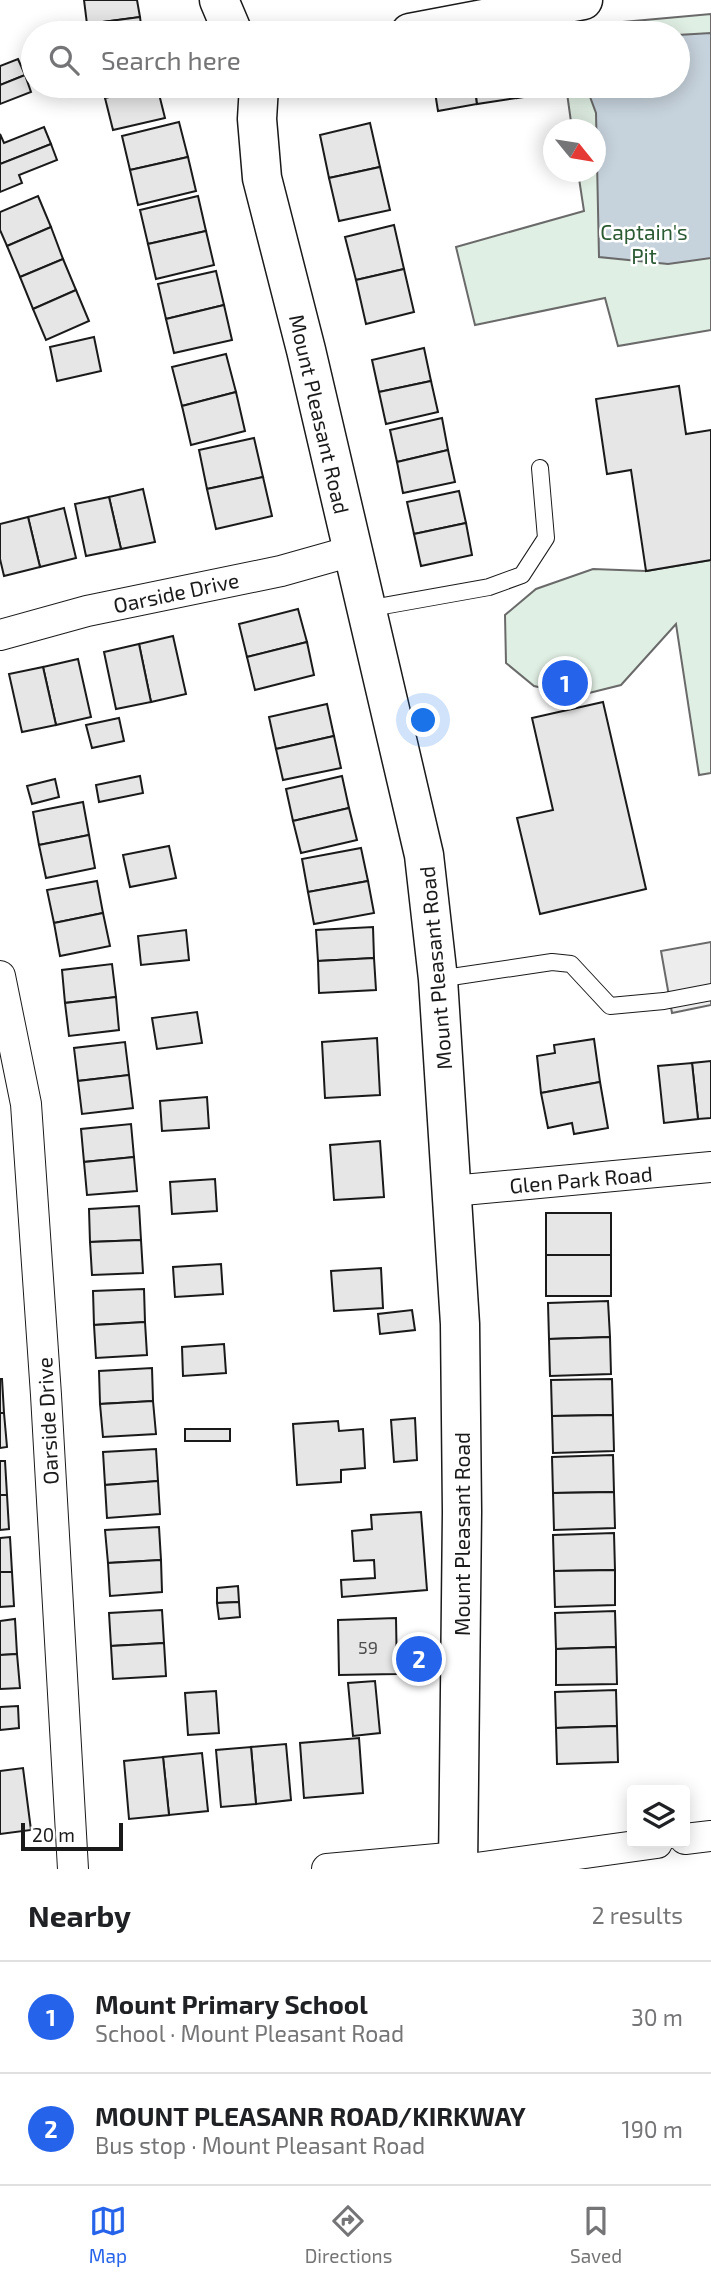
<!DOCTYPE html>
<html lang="en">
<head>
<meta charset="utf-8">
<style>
  :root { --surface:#fff; --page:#f6f6f6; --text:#202124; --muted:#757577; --line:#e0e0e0; --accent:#2563eb }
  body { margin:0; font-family:"Exo 2",sans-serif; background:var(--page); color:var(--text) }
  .controls { position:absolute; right:21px; bottom:21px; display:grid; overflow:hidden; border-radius:7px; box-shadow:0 4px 18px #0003 }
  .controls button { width:63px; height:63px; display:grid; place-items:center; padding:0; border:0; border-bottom:2px solid var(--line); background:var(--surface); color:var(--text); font:35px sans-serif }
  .compass { position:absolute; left:543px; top:119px; width:63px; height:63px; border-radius:50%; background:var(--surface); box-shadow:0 4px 18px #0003; rotate:120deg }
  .scale { position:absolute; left:21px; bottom:18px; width:102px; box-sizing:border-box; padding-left:7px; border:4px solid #1a1a1a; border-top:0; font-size:19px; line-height:24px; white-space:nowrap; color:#1a1a1a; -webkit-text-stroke:5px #fff; paint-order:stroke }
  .you { position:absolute; left:424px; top:721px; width:24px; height:24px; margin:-18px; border:5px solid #fff; border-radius:50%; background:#1a73e8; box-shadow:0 0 0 10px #1a73e833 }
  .badge { display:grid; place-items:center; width:46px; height:46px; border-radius:50%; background:var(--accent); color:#fff; font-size:23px; font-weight:700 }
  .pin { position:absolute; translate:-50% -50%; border:4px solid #fff; box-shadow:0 2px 7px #0006 }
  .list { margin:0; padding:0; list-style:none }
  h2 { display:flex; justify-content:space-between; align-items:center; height:91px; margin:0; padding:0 28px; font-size:30px }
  h2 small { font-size:23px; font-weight:400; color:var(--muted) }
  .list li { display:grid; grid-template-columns:46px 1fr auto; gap:21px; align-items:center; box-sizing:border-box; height:112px; padding:0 28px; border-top:2px solid var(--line) }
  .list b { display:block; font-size:26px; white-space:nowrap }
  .list p { margin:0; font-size:23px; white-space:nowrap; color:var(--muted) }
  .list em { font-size:23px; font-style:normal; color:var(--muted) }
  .icon { flex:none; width:38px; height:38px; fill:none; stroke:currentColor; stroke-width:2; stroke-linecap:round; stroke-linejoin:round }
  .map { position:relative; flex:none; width:711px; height:1869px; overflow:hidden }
  .search { position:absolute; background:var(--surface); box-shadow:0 4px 18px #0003; left:21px; right:21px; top:21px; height:77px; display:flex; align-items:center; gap:18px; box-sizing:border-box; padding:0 24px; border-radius:38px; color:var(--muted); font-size:26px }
  .sheet { height:315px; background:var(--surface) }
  nav { display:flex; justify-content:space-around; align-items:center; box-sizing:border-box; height:98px; border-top:2px solid var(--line); background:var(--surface); font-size:19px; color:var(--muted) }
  nav a { display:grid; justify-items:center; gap:4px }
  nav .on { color:var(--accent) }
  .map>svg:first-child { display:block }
  .green { fill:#e0efe3; stroke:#6a6a6a; stroke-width:2 }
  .parking { fill:#ededed; stroke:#6a6a6a; stroke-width:2 }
  .water { fill:#c6d2dc; stroke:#6a6a6a; stroke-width:2 }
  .building { fill:#e6e6e6; stroke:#1a1a1a; stroke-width:2 }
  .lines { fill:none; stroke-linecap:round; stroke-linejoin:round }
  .service-casing { stroke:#1a1a1a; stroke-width:18 }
  .minor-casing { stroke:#1a1a1a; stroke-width:32 }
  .tertiary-casing { stroke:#1a1a1a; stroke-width:41 }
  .service { stroke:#fff; stroke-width:16 }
  .minor { stroke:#fff; stroke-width:30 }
  .tertiary { stroke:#fff; stroke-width:38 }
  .labels { text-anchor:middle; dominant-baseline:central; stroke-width:5; stroke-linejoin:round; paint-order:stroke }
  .number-label { font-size:18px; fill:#4d4d4d }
  .park-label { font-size:21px; fill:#2b5a34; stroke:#fff }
  .street-label { font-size:21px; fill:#1a1a1a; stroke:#fff }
</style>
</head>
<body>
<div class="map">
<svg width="711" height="1869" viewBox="0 0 711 1869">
  <rect width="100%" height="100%" fill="#fff"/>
  <!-- green -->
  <g class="green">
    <polygon points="711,14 711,330 618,346 605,298 475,325 456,247 584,211 578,172 596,172 596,130 572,129 566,86 678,86 678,33 558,33 557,28"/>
    <polygon points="711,560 711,773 699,775 676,624 621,685 577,696 534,686 506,663 505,615 536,589 593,569 646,571"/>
  </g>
  <!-- parking -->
  <polygon class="parking" points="711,942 711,1005 672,1013 661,951"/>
  <!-- water -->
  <polygon class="water" points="711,33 711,258 668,264 599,257 596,113 586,86 678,86 678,35"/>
  <!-- building -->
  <g class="building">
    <polygon points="84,0 137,0 140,17 87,24"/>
    <polygon points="140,17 142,33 88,33 87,24"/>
    <polygon points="18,59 25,75 0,85 0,66"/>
    <polygon points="25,75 31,92 0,104 0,85"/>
    <polygon points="103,86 157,86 105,98"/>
    <polygon points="157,86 165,118 113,130 105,98"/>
    <polygon points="434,86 475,86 477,104 438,111"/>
    <polygon points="475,86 515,86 517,98 477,104"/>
    <polygon points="515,86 555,86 556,92 517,98"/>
    <polygon points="179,122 188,157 130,170 122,136"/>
    <polygon points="370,123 380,167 329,178 320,135"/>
    <polygon points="44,127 51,144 0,164 0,134 4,143"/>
    <polygon points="51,144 57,160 19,175 22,183 0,192 0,164"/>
    <polygon points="188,157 196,191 138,205 130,170"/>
    <polygon points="380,167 390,210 339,221 329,178"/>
    <polygon points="38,196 51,227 7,246 0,230 0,212"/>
    <polygon points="198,196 206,231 148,244 140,210"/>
    <polygon points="394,225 404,269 356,280 345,237"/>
    <polygon points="51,227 63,259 20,277 7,246"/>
    <polygon points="206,231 214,265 156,279 148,244"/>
    <polygon points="63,259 76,290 33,309 20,277"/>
    <polygon points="404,269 414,312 366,324 356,280"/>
    <polygon points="216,271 224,305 166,319 158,284"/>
    <polygon points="76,290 89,321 46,340 33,309"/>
    <polygon points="224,305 232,340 174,353 166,319"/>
    <polygon points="94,337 101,371 57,381 50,347"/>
    <polygon points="424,348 431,381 379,392 372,360"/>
    <polygon points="226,354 236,392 182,406 172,367"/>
    <polygon points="431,381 438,412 386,424 379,392"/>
    <polygon points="679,386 686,434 711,430 711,560 646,571 631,470 607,474 596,399"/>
    <polygon points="236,392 245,431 191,445 182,406"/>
    <polygon points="442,418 448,450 397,462 390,430"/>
    <polygon points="254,438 263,477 207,489 199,450"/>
    <polygon points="448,450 455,482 403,493 397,462"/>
    <polygon points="263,477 272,516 216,529 207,489"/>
    <polygon points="143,489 155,542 121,549 109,497"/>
    <polygon points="459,491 466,523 414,534 407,502"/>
    <polygon points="109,497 121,549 86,556 75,504"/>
    <polygon points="64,508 76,558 40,567 28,517"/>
    <polygon points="28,517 40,567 4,576 0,559 0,524"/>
    <polygon points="466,523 472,555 421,566 414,534"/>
    <polygon points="298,609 307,642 247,657 239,624"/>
    <polygon points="173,636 186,694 151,702 139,644"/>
    <polygon points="307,642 314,675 255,690 247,657"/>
    <polygon points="139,644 151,702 116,709 104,652"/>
    <polygon points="78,659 91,717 56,725 43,667"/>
    <polygon points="43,667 56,725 22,732 9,674"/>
    <polygon points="603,702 646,889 540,914 517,818 553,810 532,718"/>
    <polygon points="327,704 334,736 276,749 269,717"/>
    <polygon points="119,718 124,741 92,748 86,725"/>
    <polygon points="334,736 341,768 283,780 276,749"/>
    <polygon points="140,776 143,793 99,802 96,785"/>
    <polygon points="342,776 349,808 293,821 286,789"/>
    <polygon points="55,779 59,797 32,804 27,786"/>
    <polygon points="83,802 89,835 39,845 33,812"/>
    <polygon points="349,808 357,840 301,853 293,821"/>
    <polygon points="89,835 95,868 46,878 39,845"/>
    <polygon points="169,846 176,878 130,887 123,855"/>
    <polygon points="361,848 368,881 308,892 302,859"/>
    <polygon points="97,881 103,913 54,923 47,890"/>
    <polygon points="368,881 374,913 314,924 308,892"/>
    <polygon points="103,913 110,946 60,956 54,923"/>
    <polygon points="373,927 374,958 318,961 316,930"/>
    <polygon points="186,930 189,960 141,965 138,936"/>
    <polygon points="374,958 376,990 319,993 318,961"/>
    <polygon points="112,964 116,997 65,1003 62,970"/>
    <polygon points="116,997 119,1030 69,1036 65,1003"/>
    <polygon points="197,1012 202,1043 157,1049 152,1018"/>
    <polygon points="377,1038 380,1095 325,1098 322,1042"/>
    <polygon points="594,1039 600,1082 541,1093 537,1056 555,1053 554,1045"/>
    <polygon points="125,1042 129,1075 78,1081 74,1048"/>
    <polygon points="711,1061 711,1118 698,1119 692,1063"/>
    <polygon points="692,1063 698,1119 664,1123 658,1066"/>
    <polygon points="129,1075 133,1108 82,1114 78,1081"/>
    <polygon points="600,1082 608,1128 574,1134 572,1123 548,1128 541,1093"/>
    <polygon points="207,1097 209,1128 162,1131 160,1101"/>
    <polygon points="131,1124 134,1157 84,1162 81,1129"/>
    <polygon points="380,1141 384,1197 334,1200 330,1145"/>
    <polygon points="134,1157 137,1191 87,1195 84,1162"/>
    <polygon points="215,1179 217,1211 172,1214 170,1182"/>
    <polygon points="139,1206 141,1240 90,1242 89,1209"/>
    <rect x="546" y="1213" width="65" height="42"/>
    <polygon points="141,1240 143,1273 92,1275 90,1242"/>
    <rect x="546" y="1255" width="65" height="41"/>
    <polygon points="221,1264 223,1294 175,1297 173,1267"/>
    <polygon points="381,1268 383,1308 334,1311 331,1271"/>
    <polygon points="144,1289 145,1322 94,1325 93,1291"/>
    <polygon points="608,1301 610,1337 549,1339 548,1303"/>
    <polygon points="412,1310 415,1330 380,1334 378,1314"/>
    <polygon points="145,1322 147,1355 96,1358 94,1325"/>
    <polygon points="610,1337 611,1374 550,1376 549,1339"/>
    <polygon points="224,1344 226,1373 183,1376 182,1347"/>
    <polygon points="152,1368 153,1401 100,1404 99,1371"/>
    <polygon points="0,1379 2,1379 4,1413 0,1413"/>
    <polygon points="612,1379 613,1415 552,1416 551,1380"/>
    <polygon points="153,1401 156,1434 103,1437 100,1404"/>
    <polygon points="0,1413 4,1413 7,1447 0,1448"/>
    <polygon points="613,1415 614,1451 553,1453 552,1416"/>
    <polygon points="415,1418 417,1460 394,1462 391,1420"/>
    <polygon points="338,1421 339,1431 363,1429 365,1468 341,1470 341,1482 297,1485 293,1424"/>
    <rect x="185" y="1429" width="45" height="12"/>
    <polygon points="156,1449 158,1481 105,1485 103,1452"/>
    <polygon points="613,1455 614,1492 553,1493 552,1457"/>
    <polygon points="0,1461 5,1461 7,1495 0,1495"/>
    <polygon points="158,1481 160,1514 107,1518 105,1485"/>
    <polygon points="614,1492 615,1528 554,1530 553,1493"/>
    <polygon points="0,1495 7,1495 9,1529 0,1530"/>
    <polygon points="421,1512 427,1590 342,1597 341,1580 375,1578 374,1560 354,1561 352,1531 372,1529 371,1515"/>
    <polygon points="159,1527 161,1560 108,1563 105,1530"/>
    <polygon points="614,1533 615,1570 554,1571 553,1535"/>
    <polygon points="10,1537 12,1572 0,1572 0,1538"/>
    <polygon points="161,1560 162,1592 110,1596 108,1563"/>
    <polygon points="615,1570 615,1605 555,1607 554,1571"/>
    <polygon points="0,1572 12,1572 14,1606 0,1607"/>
    <polygon points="238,1586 239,1602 217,1603 217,1588"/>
    <polygon points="239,1602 240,1617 219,1619 217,1603"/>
    <polygon points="162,1610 164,1643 111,1646 109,1613"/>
    <polygon points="615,1611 616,1647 556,1649 555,1613"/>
    <polygon points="396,1618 397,1674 339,1675 338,1620"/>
    <polygon points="15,1619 17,1654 0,1655 0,1621"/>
    <polygon points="164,1643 166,1676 113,1679 111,1646"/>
    <polygon points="616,1647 617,1684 556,1685 556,1649"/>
    <polygon points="17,1654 20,1688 0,1689 0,1655"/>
    <polygon points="375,1681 380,1733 353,1736 348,1683"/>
    <polygon points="616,1690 617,1726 556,1728 555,1692"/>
    <polygon points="216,1691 219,1733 188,1735 185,1693"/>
    <polygon points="18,1706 19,1728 0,1730 0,1707"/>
    <polygon points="617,1726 618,1762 557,1764 556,1728"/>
    <polygon points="359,1738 363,1793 304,1798 300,1743"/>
    <polygon points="286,1744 291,1800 256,1804 251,1747"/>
    <polygon points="251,1747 256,1804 221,1807 216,1750"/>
    <polygon points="202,1753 208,1811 169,1815 163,1757"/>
    <polygon points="163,1757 169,1815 129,1819 124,1761"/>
    <polygon points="23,1768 31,1830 0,1834 0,1771"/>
  </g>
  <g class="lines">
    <defs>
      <g id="service">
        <polyline points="366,609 489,587 522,575 546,538 540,468"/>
        <polyline points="438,979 552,962 571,964 610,1006 664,1001 711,992"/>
      </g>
      <g id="minor">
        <polyline points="0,635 87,611 281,571 352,551"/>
        <polyline points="0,976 26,1104 46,1395 73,1869"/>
        <polyline points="452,1191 711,1167"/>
        <polyline points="685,1839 711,1836"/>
        <polyline points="327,1869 459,1857"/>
        <polyline points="469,1869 657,1843"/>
      </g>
      <g id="tertiary">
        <polyline points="219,0 233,33"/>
        <polyline points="410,33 583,0"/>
        <polyline points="259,86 257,119 262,178 306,350 424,855 438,979 460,1324 462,1512 458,1869"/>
      </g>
    </defs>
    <!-- service casing -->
    <use href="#service" class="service-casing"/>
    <!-- minor casing -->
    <use href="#minor" class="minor-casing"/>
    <!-- tertiary casing -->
    <use href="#tertiary" class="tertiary-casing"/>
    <!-- service -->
    <use href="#service" class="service"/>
    <!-- minor -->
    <use href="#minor" class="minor"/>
    <!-- tertiary -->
    <use href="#tertiary" class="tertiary"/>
  </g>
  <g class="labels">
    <!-- number labels -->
    <g class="number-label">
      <text x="368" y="1647">59</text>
    </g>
    <!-- park labels -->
    <g class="park-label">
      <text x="644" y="231">Captain's<tspan x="644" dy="24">Pit</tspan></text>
    </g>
    <!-- street labels -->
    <g class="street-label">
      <text transform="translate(320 414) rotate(77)">Mount Pleasant Road</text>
      <text transform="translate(176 592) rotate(-12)">Oarside Drive</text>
      <text transform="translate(435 968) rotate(-95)">Mount Pleasant Road</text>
      <text transform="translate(581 1179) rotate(-5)">Glen Park Road</text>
      <text transform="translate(47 1421) rotate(-93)">Oarside Drive</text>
      <text transform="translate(461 1534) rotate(-90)">Mount Pleasant Road</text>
    </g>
  </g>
</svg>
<div class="controls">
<button><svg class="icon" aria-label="layers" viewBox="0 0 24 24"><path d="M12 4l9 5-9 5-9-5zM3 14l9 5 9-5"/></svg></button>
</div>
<svg class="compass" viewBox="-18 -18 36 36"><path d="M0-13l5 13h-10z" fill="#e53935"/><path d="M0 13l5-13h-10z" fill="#757577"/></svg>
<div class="scale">20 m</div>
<div class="you"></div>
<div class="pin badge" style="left:565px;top:683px">1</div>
<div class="pin badge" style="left:419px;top:1659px">2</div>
<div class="search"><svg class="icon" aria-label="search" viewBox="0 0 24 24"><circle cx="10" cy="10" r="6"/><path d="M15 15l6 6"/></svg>Search here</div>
</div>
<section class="sheet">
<h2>Nearby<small>2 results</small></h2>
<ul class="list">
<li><span class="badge">1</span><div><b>Mount Primary School</b><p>School · Mount Pleasant Road</p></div><em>30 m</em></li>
<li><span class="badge">2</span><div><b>MOUNT PLEASANR ROAD/KIRKWAY</b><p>Bus stop · Mount Pleasant Road</p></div><em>190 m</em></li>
</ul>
</section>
<nav>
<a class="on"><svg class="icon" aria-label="map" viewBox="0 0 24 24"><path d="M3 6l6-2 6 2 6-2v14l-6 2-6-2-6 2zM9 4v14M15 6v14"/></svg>Map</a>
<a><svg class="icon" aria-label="directions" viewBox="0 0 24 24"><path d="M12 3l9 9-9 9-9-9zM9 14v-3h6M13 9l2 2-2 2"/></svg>Directions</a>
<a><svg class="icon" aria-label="saved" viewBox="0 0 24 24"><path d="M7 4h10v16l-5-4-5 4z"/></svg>Saved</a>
</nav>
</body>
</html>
